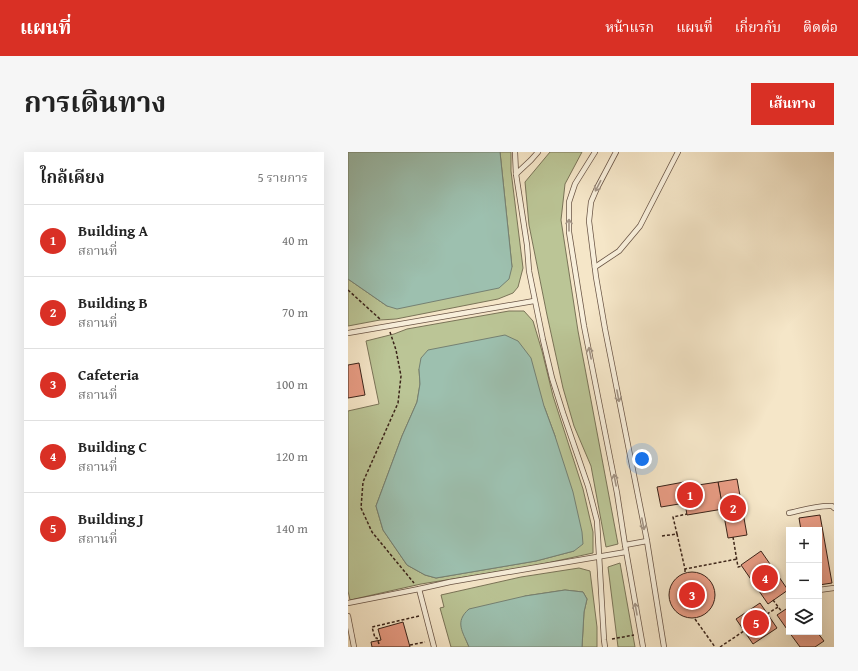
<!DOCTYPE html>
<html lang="th">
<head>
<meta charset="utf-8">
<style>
  :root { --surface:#fff; --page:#f6f6f6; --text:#222; --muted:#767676; --line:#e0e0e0; --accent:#d93025 }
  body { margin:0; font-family:"Gentium Book Plus","Noto Serif Thai",serif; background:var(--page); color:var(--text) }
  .controls { position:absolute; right:12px; bottom:12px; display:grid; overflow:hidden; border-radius:0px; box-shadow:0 4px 16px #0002 }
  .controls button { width:36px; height:36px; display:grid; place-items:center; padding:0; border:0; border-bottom:1px solid var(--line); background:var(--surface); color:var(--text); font:20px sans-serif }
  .you { position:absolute; left:294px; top:307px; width:14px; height:14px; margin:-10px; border:3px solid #fff; border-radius:50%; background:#1a73e8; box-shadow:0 0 0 6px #1a73e833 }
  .badge { display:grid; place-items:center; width:26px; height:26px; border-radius:50%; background:var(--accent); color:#fff; font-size:13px; font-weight:700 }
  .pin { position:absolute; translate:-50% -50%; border:2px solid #fff; box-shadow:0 1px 4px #0006 }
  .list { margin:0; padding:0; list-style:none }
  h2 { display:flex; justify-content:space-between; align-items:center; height:52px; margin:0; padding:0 16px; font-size:17px }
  h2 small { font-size:13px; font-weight:400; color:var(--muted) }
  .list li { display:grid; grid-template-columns:26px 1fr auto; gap:12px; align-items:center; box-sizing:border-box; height:72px; padding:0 16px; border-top:1px solid var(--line) }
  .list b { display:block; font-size:15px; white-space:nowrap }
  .list p { margin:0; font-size:13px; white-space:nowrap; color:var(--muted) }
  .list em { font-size:13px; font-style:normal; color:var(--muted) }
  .icon { flex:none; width:22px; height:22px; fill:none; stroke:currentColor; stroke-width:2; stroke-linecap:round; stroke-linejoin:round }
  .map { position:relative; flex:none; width:486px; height:495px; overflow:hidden; border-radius:0px }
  header { display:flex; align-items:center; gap:24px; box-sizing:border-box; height:56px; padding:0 20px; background:var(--accent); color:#fff }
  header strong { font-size:19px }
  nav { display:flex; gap:22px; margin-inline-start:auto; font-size:14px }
  .intro { display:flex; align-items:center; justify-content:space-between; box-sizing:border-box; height:96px; padding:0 24px }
  h1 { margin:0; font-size:28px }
  .button { padding:10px 18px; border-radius:0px; background:var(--accent); color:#fff; font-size:14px; font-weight:700 }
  main { display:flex; gap:24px; padding:0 24px }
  aside { flex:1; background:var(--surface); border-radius:0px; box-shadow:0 4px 16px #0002 }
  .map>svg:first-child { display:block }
  .green { fill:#bbc596; stroke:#7a7458; fill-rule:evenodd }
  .water { fill:#9dc0af; stroke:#758173 }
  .building { fill:#e89c84; stroke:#3a2319 }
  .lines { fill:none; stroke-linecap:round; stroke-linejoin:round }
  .service-casing { stroke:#695445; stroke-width:6 }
  .path { stroke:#3a2319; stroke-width:1.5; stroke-dasharray:3 2; stroke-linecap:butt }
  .service { stroke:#f8efdb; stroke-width:4.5 }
  .oneway { stroke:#a29384 }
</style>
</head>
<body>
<header>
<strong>แผนที่</strong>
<nav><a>หน้าแรก</a><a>แผนที่</a><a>เกี่ยวกับ</a><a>ติดต่อ</a></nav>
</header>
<div class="intro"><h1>การเดินทาง</h1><a class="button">เส้นทาง</a></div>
<main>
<aside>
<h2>ใกล้เคียง<small>5 รายการ</small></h2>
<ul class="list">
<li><span class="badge">1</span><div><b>Building A</b><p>สถานที่</p></div><em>40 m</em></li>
<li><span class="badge">2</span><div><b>Building B</b><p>สถานที่</p></div><em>70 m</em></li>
<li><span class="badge">3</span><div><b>Cafeteria</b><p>สถานที่</p></div><em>100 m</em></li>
<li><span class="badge">4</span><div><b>Building C</b><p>สถานที่</p></div><em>120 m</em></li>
<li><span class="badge">5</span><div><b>Building J</b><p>สถานที่</p></div><em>140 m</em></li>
</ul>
</aside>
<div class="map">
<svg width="486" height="495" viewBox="0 0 486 495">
  <rect width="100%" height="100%" fill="#f5e6c8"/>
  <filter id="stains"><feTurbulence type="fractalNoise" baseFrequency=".005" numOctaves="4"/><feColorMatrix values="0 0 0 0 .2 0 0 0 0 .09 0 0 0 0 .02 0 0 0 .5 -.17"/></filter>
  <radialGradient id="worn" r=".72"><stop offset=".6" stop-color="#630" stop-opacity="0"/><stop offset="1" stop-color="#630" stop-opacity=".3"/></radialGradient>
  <!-- green -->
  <g class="green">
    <polygon points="152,0 163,0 163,19 175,116 170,135 165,141 150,147 48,167 32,168 0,174 0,127 39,154 164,115"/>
    <polygon points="202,0 234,0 217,32 213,68 230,179 270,392 258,395 243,314 226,274 215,236 199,163 181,73 177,30"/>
    <path d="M161 159H176L185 169 194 199 205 244 235 337 245 380V401L185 414 73 432 2 448 0 439V259L31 252 18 189 46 182 59 177ZM71 217 196 254 207 284 226 399 188 409 88 426 77 423 59 413 35 378 28 354 54 284 69 250 72 232Z"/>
    <polygon points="272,411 287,495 270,495 260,415"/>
    <polygon points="231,416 242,419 249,475 249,495 234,495 236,460 239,447 235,440 217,438 177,444 117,485 121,495 103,495 92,456 96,455 93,443 173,425"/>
  </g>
  <!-- water -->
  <g class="water">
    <polygon points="0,0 152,0 164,115 161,127 151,136 49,157 39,154 0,127"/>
    <polygon points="157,183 170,189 183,206 196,254 207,284 225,340 234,380 235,392 226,399 188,409 88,426 77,423 59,413 35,378 28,354 54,284 69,250 72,232 71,217 73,206 80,198"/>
    <path d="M217 438 235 440 239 447 236 460 234 495H121C115 480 106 470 121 457L177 444Z"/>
  </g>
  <!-- building -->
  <g class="building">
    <polygon points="11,211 17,243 0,246 0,213"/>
    <polygon points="389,327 399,383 380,386 370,330"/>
    <polygon points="336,330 337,335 370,330 375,357 339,363 337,351 313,355 309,335"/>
    <polygon points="472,363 484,431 471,433 471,378 453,378 451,366"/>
    <polygon points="413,399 440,438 420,452 393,413"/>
    <circle cx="344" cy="443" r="23"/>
    <polygon points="412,451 429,476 405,492 388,467"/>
    <polygon points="441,455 441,480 429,463"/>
    <polygon points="55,470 62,495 24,495 23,490 33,488 30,477"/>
    <polygon points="441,480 469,480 476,489 467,495 452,495"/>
  </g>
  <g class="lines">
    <defs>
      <g id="service">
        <polyline points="167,0 168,22 179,93 181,119 195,188 204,226 215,261 240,334 249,369 256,488 257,495"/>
        <polyline points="247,0 227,32 221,50 221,80 236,174 269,341 277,393 295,495"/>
        <polyline points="268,0 249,36 243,50 241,69 248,125 257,177 299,389 316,495"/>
        <polyline points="168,22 183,8 190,0"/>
        <polyline points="247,115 271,99 292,74 330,0"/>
        <polyline points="0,181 186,149"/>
        <path d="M441 361C455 358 469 353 484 354L486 356"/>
        <polyline points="277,393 299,389"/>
        <polyline points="71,437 86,495"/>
        <polyline points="471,438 486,436"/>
        <polyline points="0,451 71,437 102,430 278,400"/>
        <polyline points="0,464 6,495"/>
      </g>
    </defs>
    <!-- service casing -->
    <use href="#service" class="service-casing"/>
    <!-- path -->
    <g class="path">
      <polyline points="0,138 33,168"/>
      <polyline points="42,180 48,198 53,224 50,251 15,330 13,356 24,380 66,431"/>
      <polyline points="329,382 337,417 389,407"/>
      <polyline points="314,384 329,382 325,365 339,362"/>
      <polyline points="385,385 390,415 394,414"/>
      <polyline points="337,417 337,421"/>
      <polyline points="425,448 434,460"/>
      <polyline points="419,462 430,455"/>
      <polyline points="347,467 367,495"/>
      <polyline points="264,487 286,483"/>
      <polyline points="31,492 29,486 27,486 24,475 71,464"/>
      <polyline points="62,493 77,490"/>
      <polyline points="372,495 396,479"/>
    </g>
    <!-- service -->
    <use href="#service" class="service"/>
  </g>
  <!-- one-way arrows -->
  <defs><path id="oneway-shaft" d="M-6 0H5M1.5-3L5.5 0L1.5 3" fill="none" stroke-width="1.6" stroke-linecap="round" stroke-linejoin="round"/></defs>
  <g class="oneway">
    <use href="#oneway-shaft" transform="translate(250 34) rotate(117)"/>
    <use href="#oneway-shaft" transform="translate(221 73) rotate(-90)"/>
    <use href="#oneway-shaft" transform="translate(242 201) rotate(-101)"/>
    <use href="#oneway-shaft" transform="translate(270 244) rotate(79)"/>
    <use href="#oneway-shaft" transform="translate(267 328) rotate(-101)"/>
    <use href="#oneway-shaft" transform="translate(295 372) rotate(79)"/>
    <use href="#oneway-shaft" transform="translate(288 457) rotate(-100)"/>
  </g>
  <rect width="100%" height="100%" filter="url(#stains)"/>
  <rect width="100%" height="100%" fill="url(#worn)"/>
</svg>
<div class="controls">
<button>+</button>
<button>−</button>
<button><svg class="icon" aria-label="layers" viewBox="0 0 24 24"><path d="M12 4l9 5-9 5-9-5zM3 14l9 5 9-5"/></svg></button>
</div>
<div class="you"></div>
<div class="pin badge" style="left:342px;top:343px">1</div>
<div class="pin badge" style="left:385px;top:356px">2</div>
<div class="pin badge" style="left:344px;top:443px">3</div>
<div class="pin badge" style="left:417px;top:426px">4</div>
<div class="pin badge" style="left:408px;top:471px">5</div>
</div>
</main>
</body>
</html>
